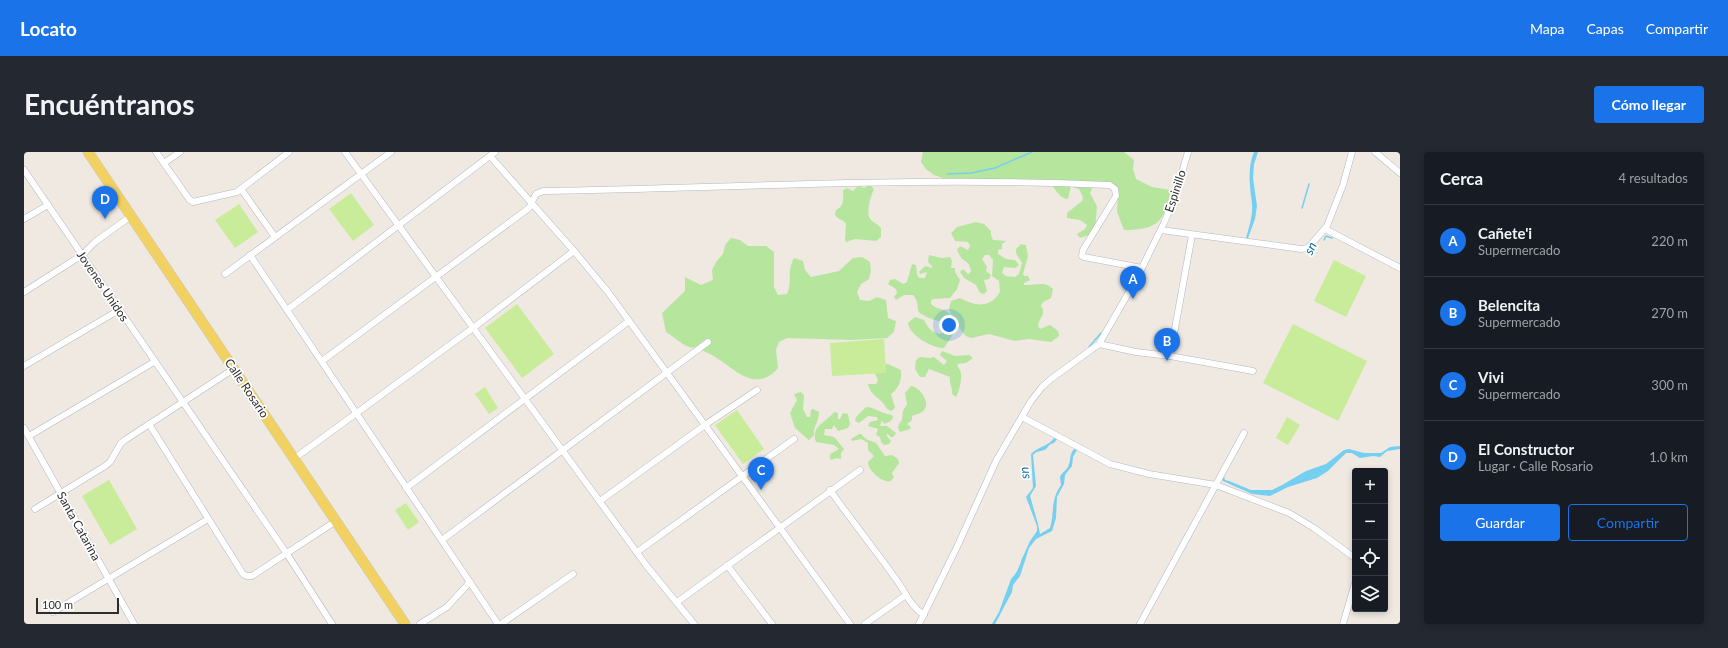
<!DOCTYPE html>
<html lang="es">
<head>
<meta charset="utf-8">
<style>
  :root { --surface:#171b24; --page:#242831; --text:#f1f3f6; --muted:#9ea1a6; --line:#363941; --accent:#1a73e8 }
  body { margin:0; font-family:Lato,sans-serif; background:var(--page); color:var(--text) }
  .controls { position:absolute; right:12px; bottom:12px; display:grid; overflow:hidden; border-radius:4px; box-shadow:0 2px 6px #0003 }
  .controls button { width:36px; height:36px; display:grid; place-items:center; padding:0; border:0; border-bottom:1px solid var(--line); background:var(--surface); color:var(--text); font:20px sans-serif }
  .scale { position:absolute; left:12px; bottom:10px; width:83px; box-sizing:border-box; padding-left:4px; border:2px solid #2e2e2e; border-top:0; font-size:11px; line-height:14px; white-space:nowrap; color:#2e2e2e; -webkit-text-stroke:3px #fff; paint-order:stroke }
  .you { position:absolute; left:925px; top:173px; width:14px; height:14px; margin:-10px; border:3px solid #fff; border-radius:50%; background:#1a73e8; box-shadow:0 0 0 6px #1a73e833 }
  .badge { display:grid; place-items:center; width:26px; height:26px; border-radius:50%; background:var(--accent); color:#fff; font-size:13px; font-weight:700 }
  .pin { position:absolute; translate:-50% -33px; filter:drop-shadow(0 1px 2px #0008) }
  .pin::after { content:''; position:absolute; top:21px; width:14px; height:12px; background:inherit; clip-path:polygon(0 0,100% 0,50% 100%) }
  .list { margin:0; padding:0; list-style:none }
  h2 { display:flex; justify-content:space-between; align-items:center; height:52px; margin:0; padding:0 16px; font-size:17px }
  h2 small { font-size:13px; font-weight:400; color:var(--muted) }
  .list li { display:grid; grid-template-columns:26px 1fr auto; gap:12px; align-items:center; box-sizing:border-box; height:72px; padding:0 16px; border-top:1px solid var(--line) }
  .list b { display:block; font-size:15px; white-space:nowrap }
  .list p { margin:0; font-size:13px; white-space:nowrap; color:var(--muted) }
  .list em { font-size:13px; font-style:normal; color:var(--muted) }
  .actions { display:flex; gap:8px; padding:12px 16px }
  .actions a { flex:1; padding:9px 0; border:1px solid var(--accent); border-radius:4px; text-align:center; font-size:14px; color:var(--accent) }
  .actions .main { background:var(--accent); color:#fff }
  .icon { flex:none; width:22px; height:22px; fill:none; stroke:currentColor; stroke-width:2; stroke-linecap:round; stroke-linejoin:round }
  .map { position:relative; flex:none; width:1376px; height:472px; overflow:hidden; border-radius:4px }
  header { display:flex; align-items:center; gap:24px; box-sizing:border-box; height:56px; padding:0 20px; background:var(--accent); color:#fff }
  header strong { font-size:19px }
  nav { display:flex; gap:22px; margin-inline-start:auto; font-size:14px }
  .intro { display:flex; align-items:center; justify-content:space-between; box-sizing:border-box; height:96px; padding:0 24px }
  h1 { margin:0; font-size:28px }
  .button { padding:10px 18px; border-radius:4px; background:var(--accent); color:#fff; font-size:14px; font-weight:700 }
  main { display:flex; gap:24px; padding:0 24px }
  aside { flex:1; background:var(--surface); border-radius:4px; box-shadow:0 2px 6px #0003 }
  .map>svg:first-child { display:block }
  .green { fill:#b6e59e }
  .pitch { fill:#c9ec9a }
  .water { fill:#75cff0 }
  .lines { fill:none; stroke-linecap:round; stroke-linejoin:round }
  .stream { stroke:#75cff0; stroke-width:1.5 }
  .minor-casing { stroke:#b4b7c1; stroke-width:7 }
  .primary-casing { stroke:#c9c9c9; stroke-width:11 }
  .minor { stroke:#fff; stroke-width:6 }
  .primary { stroke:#f2d163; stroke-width:10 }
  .labels { text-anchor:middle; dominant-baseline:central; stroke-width:3.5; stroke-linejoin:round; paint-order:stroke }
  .street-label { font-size:12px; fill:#2e2e2e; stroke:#fff }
  .water-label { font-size:13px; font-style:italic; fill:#0d6fa3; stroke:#fff }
</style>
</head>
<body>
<header>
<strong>Locato</strong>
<nav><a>Mapa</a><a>Capas</a><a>Compartir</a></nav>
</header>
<div class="intro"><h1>Encuéntranos</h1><a class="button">Cómo llegar</a></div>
<main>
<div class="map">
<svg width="1376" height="472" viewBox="0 0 1376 472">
  <rect width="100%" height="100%" fill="#efe9e1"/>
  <!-- green -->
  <g class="green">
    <path d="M899 0H1100L1110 8 1109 17 1112 27 1128 35 1147 38C1141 70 1133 78 1100 78L1093 60 1094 42 1087 34 1070 33 1066 41 1073 54 1071 77 1065 83 1056 86 1053 82 1061 77 1063 73 1056 68 1043 66V61L1058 49 1059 45 1055 37 1047 34 1044 47C1035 47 1032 37 1026 31L936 32 910 23 902 17 897 10Z"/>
    <path d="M846 33 850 37C847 44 841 61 847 68 850 71 854 72 857 76V85L852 89 831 87 822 90 821 88 822 72C820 67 813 68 811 62L812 58C821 54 819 46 819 38L823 36 829 39 834 34 840 36Z"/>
    <path d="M952 70 960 72 967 79V83L969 88 982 89 978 92V97L974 98V102L982 107 991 108 995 113 991 116 980 115 978 121 982 124 991 125 995 122 998 111 992 101V97L997 92 1002 93 1004 104 999 122 1000 124H1004L1006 128 1000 131V133C1011 134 1020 128 1029 137L1027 146 1019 150 1017 154C1023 163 1015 165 1014 174L1016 177 1026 173 1034 179 1035 184 1027 190 1005 187 991 189 965 182 947 186 942 184 936 177 932 175 925 157 927 149 936 146C950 154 966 157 976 140L975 129 968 124 969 108 965 103H961L958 107 963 115 962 119 967 123 965 127 960 128 963 139 960 142 956 141 952 133 940 126 936 120 939 117 944 122 946 121 947 119 945 112 937 106 933 98 936 94 944 98 946 94 944 90 931 89 927 81 933 75Z"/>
    <path d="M707 86 716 88 724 94H742L750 100V135L754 143 763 142C769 128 762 121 770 106L779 109 781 118 787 125 815 119 829 106 838 105 846 110 847 119 845 127 837 132 833 140 836 148 845 149 853 145 862 148 864 166 872 169 870 180 863 186 827 188 763 186 755 190 752 198 754 216C731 243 709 215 688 203 683 201 678 198 674 196 671 195 668 196 665 195 657 192 649 184 642 180L638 161 661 139V125L677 133 689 128 688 118 692 110 699 102 701 93Z"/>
    <path d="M905 103 918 106 926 105 928 109 927 116H931V120L936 128 933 137 926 146 909 147 907 149V152C913 158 920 156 926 162V166L923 170C917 171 895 164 894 158 893 151 894 149 889 143H880L872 148 870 145 873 141 872 137 864 132 866 128 871 127 879 132 883 130 888 112 892 113 893 122 895 126H901L903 120 896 122 895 120 901 114 908 116V114L904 110Z"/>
    <path d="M891 165 900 168C904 176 907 180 916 182L924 176 928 177 930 181 920 196C908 196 886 184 884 171Z"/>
    <path d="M918 199 931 204 945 203 949 206 942 211 933 212C934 215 936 218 937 221 938 228 935 240 932 245L928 242C929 236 925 231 926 225L905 217 901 225H896L891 217 892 208 896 205 906 206 910 205 920 213 923 209 916 203Z"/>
    <path d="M864 212 877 218C878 228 875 236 867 242L871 256 867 259 863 257C857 245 847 245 844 232H852L854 228 848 215Z"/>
    <path d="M887 234C896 235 907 251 900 258 897 262 892 262 888 264V268L883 272 887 275 886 277 876 280 874 276 875 272 878 268 879 259 883 252 881 241Z"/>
    <path d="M777 240 780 243 779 257 783 265H786L787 258 789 257 795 260C795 269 789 275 790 283L785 288 771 276 766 261 773 248 770 242Z"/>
    <path d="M842 255C850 255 858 262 868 263L869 265 867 269 860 272 858 268 856 274H863L872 281 869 285H867L864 282 862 283 867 289 865 292 860 293 857 290 856 285 852 283 854 277 844 274 846 270 854 268 853 265 844 264 835 271 831 269 832 265Z"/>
    <path d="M810 260 814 261V267H816L819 261 824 262 826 272 824 276 814 279 810 273 808 277H801L800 283 810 285 820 297 817 301V307L813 306 807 308C803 301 811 300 815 297L810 293 792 290C786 274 803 270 810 260Z"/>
    <path d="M835 282H837L842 287 852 291 861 304 868 303 874 307 875 311 868 321 870 325 867 329C860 332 844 319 844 310L850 304 844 298V291L837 287 828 289 827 287Z"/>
  </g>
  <!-- pitch -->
  <g class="pitch">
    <polygon points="327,41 350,73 329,89 305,57"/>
    <polygon points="215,52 234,80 211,96 191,68"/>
    <polygon points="1310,108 1342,124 1322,165 1290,149"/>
    <polygon points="493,152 530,202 498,226 461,176"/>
    <polygon points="1269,172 1343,209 1314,269 1239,231"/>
    <polygon points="860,187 862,221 808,224 806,191"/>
    <polygon points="461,235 474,256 465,262 451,242"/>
    <polygon points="713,258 740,297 719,312 691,273"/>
    <polygon points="1263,265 1276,273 1264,293 1252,286"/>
    <polygon points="85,328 113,377 86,393 58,344"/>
    <polygon points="382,351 395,370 384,378 371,358"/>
  </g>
  <!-- water -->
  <g class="water">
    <path d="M1230 0H1234L1230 12 1229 26 1233 54 1231 67 1224 86H1222C1225 76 1229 63 1228 52 1226 35 1223 16 1230 0Z"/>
    <path d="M1030 286 1033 287 1030 291C1025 292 1025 294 1022 297 1017 300 1013 298 1009 303L1012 334 1006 344 1014 372 1016 382 1026 376C1031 359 1026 349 1037 333L1036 325C1038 320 1042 319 1044 315 1047 309 1045 303 1050 297L1053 298 1049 305 1048 314 1041 323 1040 332 1033 345 1032 366 1028 379 1012 387 1005 396 996 424 989 433 988 440 971 472H968L975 460 987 427 996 416 997 409 1006 389 1013 379V374L1002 345 1009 336 1007 302C1013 295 1025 294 1030 286Z"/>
    <polygon points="1376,294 1376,297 1363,299 1356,305 1349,304 1336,306 1328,301 1322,301 1304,319 1293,326 1264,335 1246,344 1228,342 1199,329 1198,327 1200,324 1201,328 1205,329 1227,338 1248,338 1258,333 1282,319 1302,312 1320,298 1325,297 1340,301 1357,301 1366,295"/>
  </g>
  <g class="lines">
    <!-- stream -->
    <g class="stream">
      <polyline points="924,22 947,21 971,16 1008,0"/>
      <polyline points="1278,56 1285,32"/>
      <polyline points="1300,88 1302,84 1308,86"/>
      <polyline points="1065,195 1077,181"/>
      <polyline points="993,421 997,412"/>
    </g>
    <defs>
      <g id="minor">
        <polyline points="132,0 165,47 169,50 213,40 265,0"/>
        <polyline points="321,0 622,413 670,472"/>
        <polyline points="1351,0 1376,21"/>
        <polyline points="466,4 550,99 584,140 826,472"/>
        <polyline points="140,11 156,0"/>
        <polyline points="0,18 263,402 308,472"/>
        <polyline points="217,37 251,85"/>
        <polyline points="0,67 24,53"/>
        <polyline points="1301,77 1376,116"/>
        <polyline points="1137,78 1277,97 1284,96 1303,74 1319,33 1328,0"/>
        <polyline points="226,103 474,472"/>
        <polyline points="201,122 367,0"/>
        <polyline points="0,140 58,103 71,90 107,64"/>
        <polyline points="263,158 471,0"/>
        <polyline points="1075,192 1112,200 1146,204 1229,219"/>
        <polyline points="1146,204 1168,83"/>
        <path d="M298 209 505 56 512 42 519 39C708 36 897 24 1086 33L1091 37 1092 44 1059 98 1058 104 1060 105 1118 116"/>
        <polyline points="0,214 95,158"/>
        <polyline points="998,265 1086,312 1125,322 1192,333 1265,361 1290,376 1331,406"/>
        <polyline points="125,272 219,422 223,424 228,424 312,369"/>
        <polyline points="0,276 110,472"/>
        <polyline points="5,284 130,210"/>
        <polyline points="271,306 449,176 550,99"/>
        <polyline points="382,336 605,169"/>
        <path d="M806 338C828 369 852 399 874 430 882 441 887 455 900 463"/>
        <polyline points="576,349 681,273 733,238"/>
        <polyline points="11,357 81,314 86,310 97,291 101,288 211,216"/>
        <polyline points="418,388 684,190"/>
        <polyline points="613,400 770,287"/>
        <polyline points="703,413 748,472"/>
        <polyline points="653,450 836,318"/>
        <polyline points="29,460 184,367"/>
        <polyline points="396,472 423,455 446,430"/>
        <polyline points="477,472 549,422"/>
        <polyline points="841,472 882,443"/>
        <polyline points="895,472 933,395 972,309 1007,249 1018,235 1027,227 1075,192 1113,126 1140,71 1151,44 1164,0"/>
        <polyline points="1116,472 1220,281"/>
        <polyline points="1319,472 1331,431"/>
      </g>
      <polyline id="primary" points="64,0 381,472"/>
    </defs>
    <!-- minor casing -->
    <use href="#minor" class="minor-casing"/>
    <!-- primary casing -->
    <use href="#primary" class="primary-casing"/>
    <!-- minor -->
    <use href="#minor" class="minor"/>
    <!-- primary -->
    <use href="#primary" class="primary"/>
  </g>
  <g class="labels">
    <!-- street labels -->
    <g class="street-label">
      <text transform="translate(1151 39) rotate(-72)">Espinillo</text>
      <text transform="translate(79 134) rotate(56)">Jovenes Unidos</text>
      <text transform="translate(223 236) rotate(56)">Calle Rosario</text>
      <text transform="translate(55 374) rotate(61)">Santa Catarina</text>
    </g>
    <!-- water labels -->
    <g class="water-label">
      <text transform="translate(1286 96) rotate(-63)">sn</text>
      <text transform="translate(1000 321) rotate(-96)">sn</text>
    </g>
  </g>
</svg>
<div class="controls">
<button>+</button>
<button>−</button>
<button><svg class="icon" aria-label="locate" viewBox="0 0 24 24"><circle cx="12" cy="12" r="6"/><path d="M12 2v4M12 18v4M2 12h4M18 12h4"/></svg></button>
<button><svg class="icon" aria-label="layers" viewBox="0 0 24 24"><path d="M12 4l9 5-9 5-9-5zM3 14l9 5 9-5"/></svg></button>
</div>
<div class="scale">100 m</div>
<div class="you"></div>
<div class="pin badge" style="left:1109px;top:147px">A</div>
<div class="pin badge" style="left:1143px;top:209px">B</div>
<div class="pin badge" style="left:737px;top:338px">C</div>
<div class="pin badge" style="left:81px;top:67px">D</div>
</div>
<aside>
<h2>Cerca<small>4 resultados</small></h2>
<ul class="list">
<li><span class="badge">A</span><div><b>Cañete'i</b><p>Supermercado</p></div><em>220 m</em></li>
<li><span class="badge">B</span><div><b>Belencita</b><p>Supermercado</p></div><em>270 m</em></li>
<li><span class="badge">C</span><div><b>Vivi</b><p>Supermercado</p></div><em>300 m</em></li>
<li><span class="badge">D</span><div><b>El Constructor</b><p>Lugar · Calle Rosario</p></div><em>1.0 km</em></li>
</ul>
<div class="actions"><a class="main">Guardar</a><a>Compartir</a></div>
</aside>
</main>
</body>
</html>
